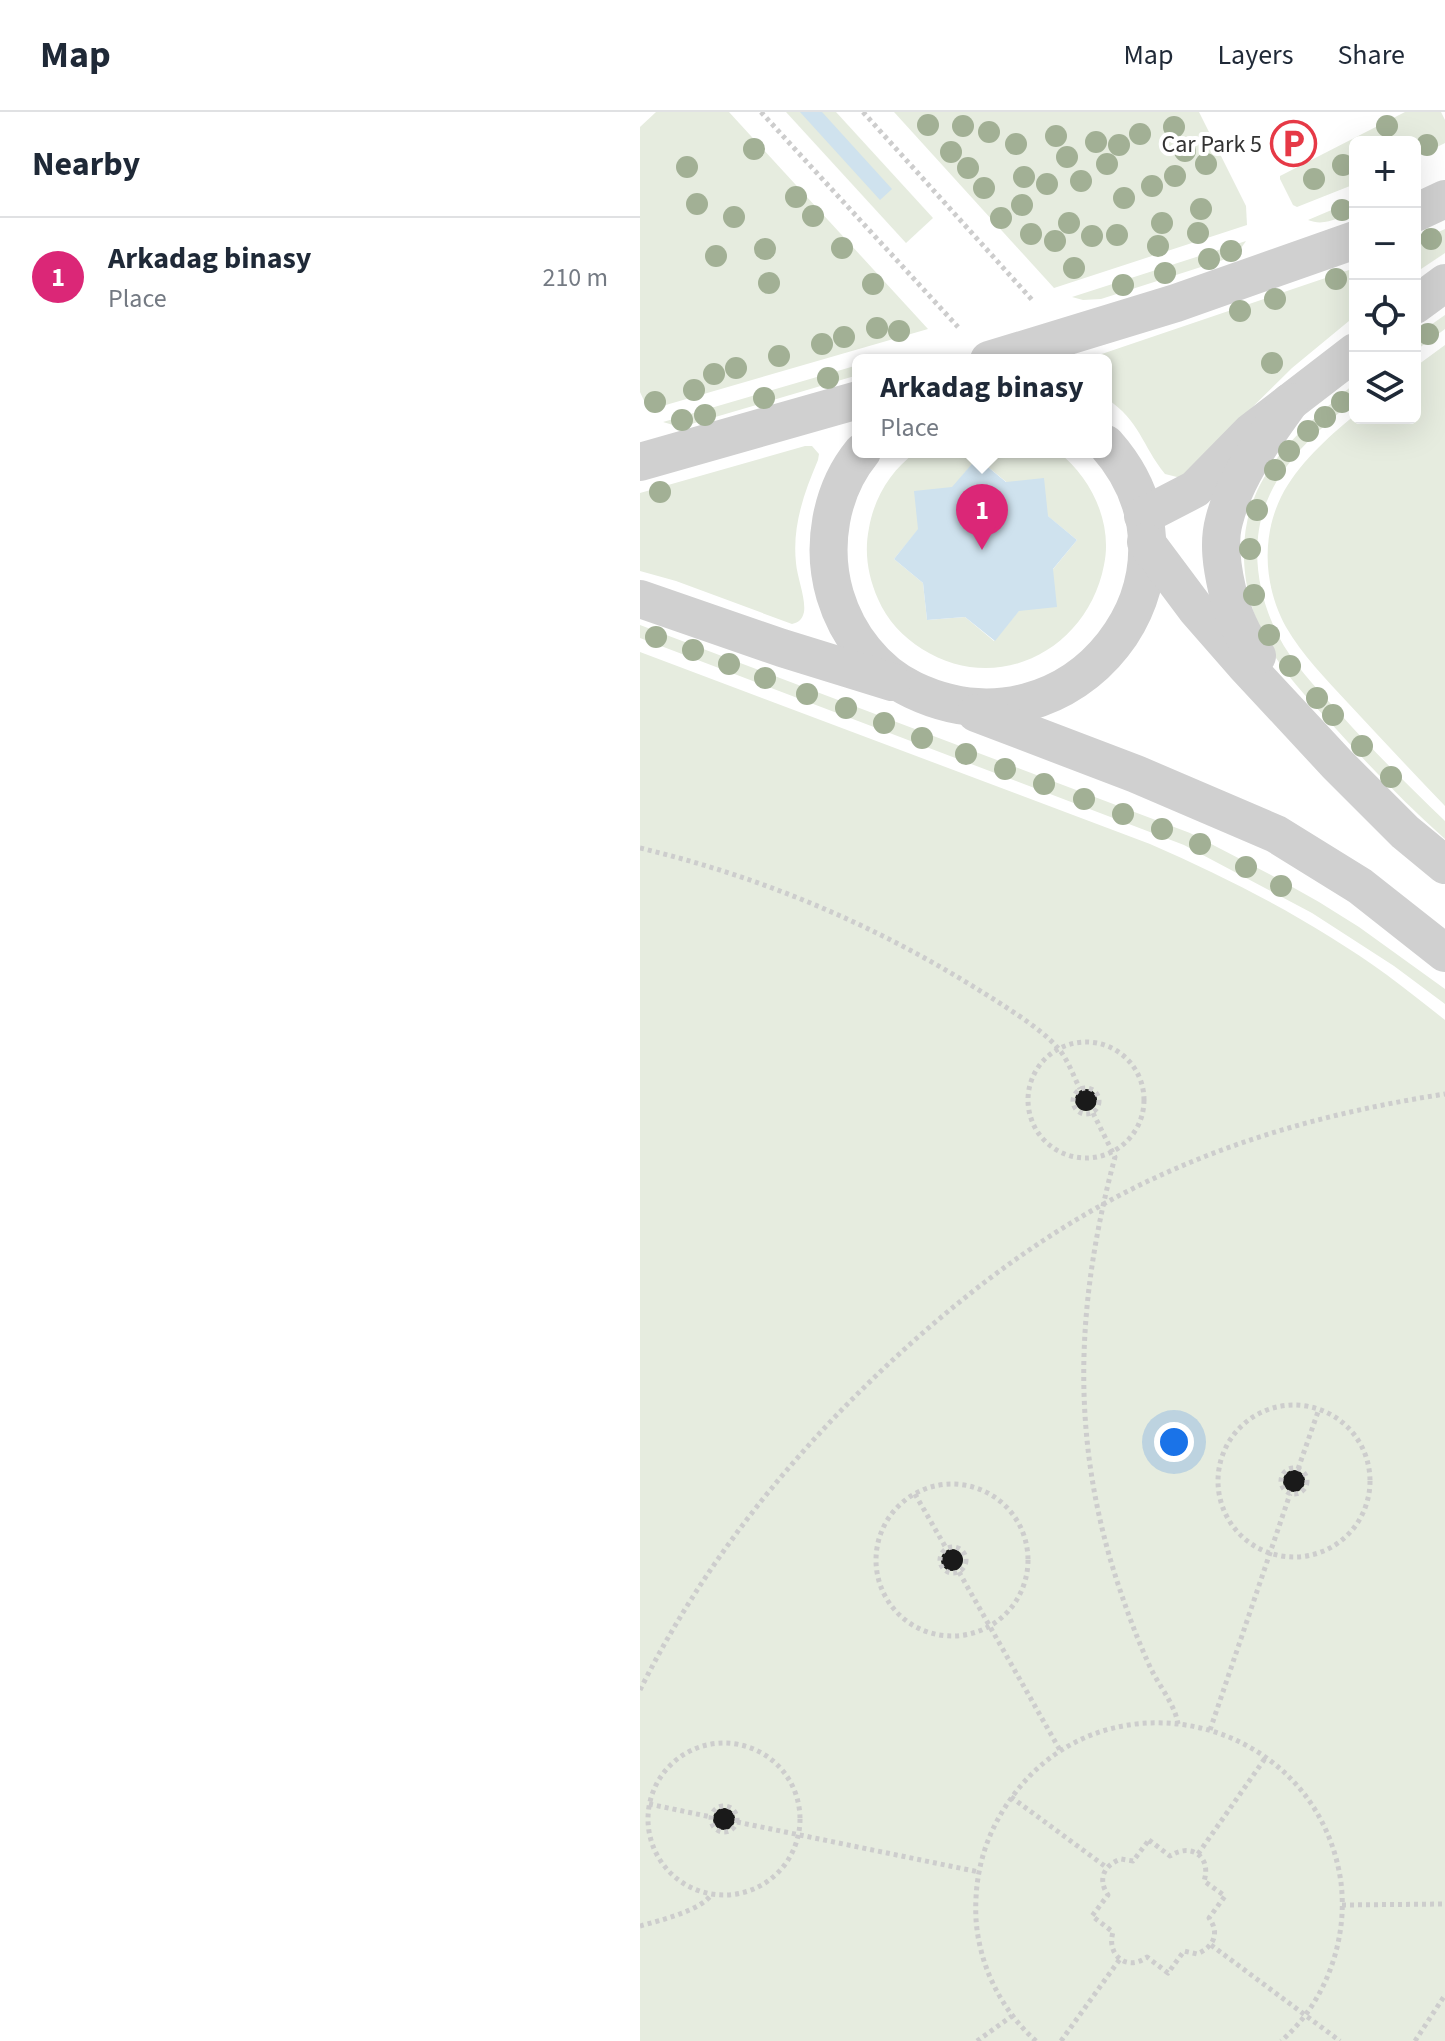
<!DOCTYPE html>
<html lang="en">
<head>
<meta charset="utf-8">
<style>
  :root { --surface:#fff; --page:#f2f2f3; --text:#1f2937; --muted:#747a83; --line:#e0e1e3; --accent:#db2777 }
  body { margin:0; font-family:"Source Sans 3",sans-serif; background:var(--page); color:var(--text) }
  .controls { position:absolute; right:24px; top:24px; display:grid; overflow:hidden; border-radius:12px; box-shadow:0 8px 32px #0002 }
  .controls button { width:72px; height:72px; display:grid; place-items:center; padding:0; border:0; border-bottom:2px solid var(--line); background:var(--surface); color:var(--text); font:40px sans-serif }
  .you { position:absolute; left:534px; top:1330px; width:28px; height:28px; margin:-20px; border:6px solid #fff; border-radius:50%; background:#1a73e8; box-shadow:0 0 0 12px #1a73e833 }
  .badge { display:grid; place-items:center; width:52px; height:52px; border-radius:50%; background:var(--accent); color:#fff; font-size:26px; font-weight:700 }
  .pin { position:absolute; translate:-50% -66px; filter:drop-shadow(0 2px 4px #0008) }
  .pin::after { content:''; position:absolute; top:42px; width:28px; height:24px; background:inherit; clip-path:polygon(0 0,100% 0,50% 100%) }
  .popup { position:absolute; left:212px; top:242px; width:260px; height:104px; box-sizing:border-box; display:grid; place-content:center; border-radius:12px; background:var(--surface); filter:drop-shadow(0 2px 6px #0005); font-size:26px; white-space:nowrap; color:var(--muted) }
  .popup b { font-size:30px; color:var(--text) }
  .popup::after { content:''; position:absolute; left:50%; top:100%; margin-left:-16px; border:16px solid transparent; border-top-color:var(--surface) }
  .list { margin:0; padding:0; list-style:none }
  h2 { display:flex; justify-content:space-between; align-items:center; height:104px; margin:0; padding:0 32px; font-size:34px }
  h2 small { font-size:26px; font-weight:400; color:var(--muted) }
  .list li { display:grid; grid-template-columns:52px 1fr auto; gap:24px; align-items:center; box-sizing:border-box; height:120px; padding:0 32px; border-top:2px solid var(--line) }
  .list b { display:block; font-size:30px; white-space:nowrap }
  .list p { margin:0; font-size:26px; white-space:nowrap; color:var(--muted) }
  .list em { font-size:26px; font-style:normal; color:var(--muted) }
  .icon { flex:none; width:44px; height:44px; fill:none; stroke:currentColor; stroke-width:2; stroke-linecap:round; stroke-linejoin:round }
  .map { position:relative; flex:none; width:805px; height:1929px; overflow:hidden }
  header { display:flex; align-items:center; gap:48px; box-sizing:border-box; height:112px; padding:0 40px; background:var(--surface); border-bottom:2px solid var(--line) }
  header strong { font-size:38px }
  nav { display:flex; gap:44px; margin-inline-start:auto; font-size:28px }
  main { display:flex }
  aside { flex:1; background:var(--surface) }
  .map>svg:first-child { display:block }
  .green { fill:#e6ecdf; fill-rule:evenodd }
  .water { fill:#cfe2ee }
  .building { fill:#1a1a1a }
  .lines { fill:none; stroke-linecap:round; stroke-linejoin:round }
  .path { stroke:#cdcdcd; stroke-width:5; stroke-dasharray:4 4; stroke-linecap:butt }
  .tertiary { stroke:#d0d0d0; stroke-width:38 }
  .tree { fill:#a2b095 }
  .labels { text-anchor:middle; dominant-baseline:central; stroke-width:8; stroke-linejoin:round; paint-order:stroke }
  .poi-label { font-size:24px; fill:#333; stroke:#fff; text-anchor:end }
</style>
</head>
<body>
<header>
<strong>Map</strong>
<nav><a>Map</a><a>Layers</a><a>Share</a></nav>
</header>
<main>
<aside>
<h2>Nearby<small></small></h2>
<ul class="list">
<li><span class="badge">1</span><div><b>Arkadag binasy</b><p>Place</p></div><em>210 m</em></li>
</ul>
</aside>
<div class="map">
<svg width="805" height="1929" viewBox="0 0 805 1929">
  <rect width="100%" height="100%" fill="#fff"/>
  <!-- green -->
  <g class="green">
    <polygon points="16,0 89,0 288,217 12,297 7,295 0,280 0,15"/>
    <polygon points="146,0 196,0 293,106 266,131"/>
    <polygon points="254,0 559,0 606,94 607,113 414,176"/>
    <polygon points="765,0 801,0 805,8 805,31 775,46 775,30 715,30 715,72 657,95 653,93 640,67 640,64"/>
    <path d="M715 88V99C699 105 685 115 668 108Z"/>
    <polygon points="805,117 805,141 775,161 775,131"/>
    <polygon points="606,129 599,139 586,147 461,187 443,188 432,185"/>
    <path d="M715 156V204L652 256 541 366 525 362C501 332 501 310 466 286V248H444Z"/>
    <polygon points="805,203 805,217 775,239 775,224"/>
    <path d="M805 233V694C772 660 740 625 708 591 686 567 662 543 646 515 624 475 621 426 641 385 657 353 688 325 715 303V306H775V255Z"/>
    <polygon points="218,253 218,263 48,313 33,313 23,310"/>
    <path d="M715 271V287C683 315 649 342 630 382 607 430 617 489 644 534 660 560 682 582 702 604 735 641 770 675 805 709V727C767 693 731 656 697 618 675 594 652 571 634 543 604 495 593 432 617 379 638 334 678 303 715 271Z"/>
    <path d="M165 334H172L179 342 178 348C164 381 152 414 156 451 157 465 166 486 164 500 162 508 159 510 152 512L36 469 0 459V381Z"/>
    <path d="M276 340H418C451 365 473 411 464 453 448 537 358 585 282 537 263 525 247 508 238 487 228 464 224 441 229 416 234 386 251 358 276 340ZM337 346 437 428 354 529 325 505 287 508 283 471 254 447Z"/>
    <polygon points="0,513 550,721 631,763 679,790 719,815 805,877 805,892 754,854 672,801 544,733 0,526"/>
    <path d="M0 540 510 732C593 768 674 810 747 863 767 878 786 893 805 908V1929H0Z"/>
  </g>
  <!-- water -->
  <g class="water">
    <polygon points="160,0 182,0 252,77 240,88"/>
    <polygon points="337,346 366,370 404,366 408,404 437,428 413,457 417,495 379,499 355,529 325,505 287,508 283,471 254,447 278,417 274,379 312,375"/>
  </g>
  <!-- building -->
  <g class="building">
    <circle cx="446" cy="988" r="11"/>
    <circle cx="654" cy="1369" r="11"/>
    <circle cx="312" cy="1448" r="11"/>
    <circle cx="84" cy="1707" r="11"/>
  </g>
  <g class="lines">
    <!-- path -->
    <g class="path">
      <polyline points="121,0 318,215"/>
      <polyline points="223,0 394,190"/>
      <path d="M0 736C122 765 236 813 342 880 363 893 400 916 416 934 427 945 433 963 440 977"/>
      <circle cx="446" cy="988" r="58"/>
      <circle cx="446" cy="989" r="13"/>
      <path d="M453 1001 475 1045C435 1194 430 1331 480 1478 489 1505 499 1531 511 1557 520 1575 535 1593 538 1612"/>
      <circle cx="654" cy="1369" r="76"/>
      <circle cx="654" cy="1369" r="13"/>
      <polyline points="658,1357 679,1297"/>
      <circle cx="312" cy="1448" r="76"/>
      <polyline points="275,1382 306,1436"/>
      <circle cx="313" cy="1448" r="13"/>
      <polyline points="319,1460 421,1640"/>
      <path d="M0 1578C64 1450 152 1341 257 1244 341 1167 432 1101 537 1056 622 1019 714 996 805 982"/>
      <polyline points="570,1618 650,1382"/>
      <circle cx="84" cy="1707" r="76"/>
      <polyline points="371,1685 466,1755"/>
      <polyline points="9,1692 71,1705"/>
      <circle cx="84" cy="1707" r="13"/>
      <polyline points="97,1710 339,1760"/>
      <path d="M509 1728 530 1744C551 1730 572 1745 564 1769L585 1784 569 1806C580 1821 574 1835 557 1842L544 1839 528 1861 507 1845C487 1860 466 1843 473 1820L452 1804 468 1783C457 1767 464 1753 481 1747L493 1749Z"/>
      <polyline points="558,1742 626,1645"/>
      <polyline points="702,1793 805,1792"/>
      <path d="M0 1814C21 1808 60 1799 72 1782"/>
      <polyline points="571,1833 700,1929"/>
      <polyline points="337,1929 372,1904"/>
      <path d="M396 1929C361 1898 339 1853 336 1807 334 1767 343 1730 364 1697 453 1553 671 1599 700 1764 710 1823 687 1890 641 1929"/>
      <polyline points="421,1929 480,1847"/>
      <polyline points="775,1929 805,1883"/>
    </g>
    <!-- tertiary -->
    <g class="tertiary">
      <polyline points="775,101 805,87"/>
      <polyline points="775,193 805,171"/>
      <polyline points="349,248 536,191 715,128"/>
      <path d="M222 340C190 379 181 435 195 483 207 523 235 560 273 578 433 654 582 463 466 332"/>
      <polyline points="0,350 218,288"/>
      <polyline points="503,404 555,377 611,320 715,240"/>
      <polyline points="506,430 556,497 605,553 697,652 765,720 805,753"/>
      <polyline points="0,487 142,536 252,570"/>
      <path d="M617 544C602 524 592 501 587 477 582 455 578 431 584 409 595 365 624 326 650 290"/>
      <polyline points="336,601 496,662 636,722 720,774 805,841"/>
    </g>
  </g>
  <!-- trees -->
  <g class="tree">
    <circle cx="288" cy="13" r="11"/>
    <circle cx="323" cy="14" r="11"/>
    <circle cx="747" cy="14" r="11"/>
    <circle cx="534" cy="15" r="11"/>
    <circle cx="349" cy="20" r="11"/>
    <circle cx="500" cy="22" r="11"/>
    <circle cx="416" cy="24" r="11"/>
    <circle cx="456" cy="30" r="11"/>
    <circle cx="376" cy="32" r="11"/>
    <circle cx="479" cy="33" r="11"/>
    <circle cx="787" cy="33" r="11"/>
    <circle cx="114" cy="37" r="11"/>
    <circle cx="545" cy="39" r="11"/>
    <circle cx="311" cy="40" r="11"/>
    <circle cx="427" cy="45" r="11"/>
    <circle cx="467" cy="52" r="11"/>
    <circle cx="566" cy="52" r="11"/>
    <circle cx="703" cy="53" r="11"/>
    <circle cx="47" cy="55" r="11"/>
    <circle cx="328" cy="56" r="11"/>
    <circle cx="535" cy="64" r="11"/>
    <circle cx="384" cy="65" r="11"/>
    <circle cx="674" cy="67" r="11"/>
    <circle cx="441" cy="69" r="11"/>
    <circle cx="407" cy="72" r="11"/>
    <circle cx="512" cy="74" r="11"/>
    <circle cx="344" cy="76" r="11"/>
    <circle cx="156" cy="85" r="11"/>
    <circle cx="484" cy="86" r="11"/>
    <circle cx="57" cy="92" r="11"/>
    <circle cx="382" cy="93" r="11"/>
    <circle cx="561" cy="97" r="11"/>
    <circle cx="702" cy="98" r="11"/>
    <circle cx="173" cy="104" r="11"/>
    <circle cx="94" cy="105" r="11"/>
    <circle cx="361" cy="106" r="11"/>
    <circle cx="429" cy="111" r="11"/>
    <circle cx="522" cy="111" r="11"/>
    <circle cx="558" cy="121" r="11"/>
    <circle cx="391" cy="122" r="11"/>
    <circle cx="477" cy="123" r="11"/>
    <circle cx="452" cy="124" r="11"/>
    <circle cx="791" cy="127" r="11"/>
    <circle cx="415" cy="129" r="11"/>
    <circle cx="518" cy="134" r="11"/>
    <circle cx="202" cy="136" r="11"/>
    <circle cx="125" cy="137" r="11"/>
    <circle cx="591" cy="139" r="11"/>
    <circle cx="76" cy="144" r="11"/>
    <circle cx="569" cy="147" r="11"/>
    <circle cx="434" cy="156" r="11"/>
    <circle cx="525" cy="161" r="11"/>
    <circle cx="696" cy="167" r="11"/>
    <circle cx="129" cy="171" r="11"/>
    <circle cx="233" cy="172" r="11"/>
    <circle cx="483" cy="173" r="11"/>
    <circle cx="635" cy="187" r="11"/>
    <circle cx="600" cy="199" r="11"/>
    <circle cx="237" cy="216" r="11"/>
    <circle cx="259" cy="219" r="11"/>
    <circle cx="788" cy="222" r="11"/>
    <circle cx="204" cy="225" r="11"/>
    <circle cx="182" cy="232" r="11"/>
    <circle cx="139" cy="244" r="11"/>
    <circle cx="632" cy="251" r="11"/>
    <circle cx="96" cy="256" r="11"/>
    <circle cx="74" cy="262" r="11"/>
    <circle cx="188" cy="266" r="11"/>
    <circle cx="54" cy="278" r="11"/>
    <circle cx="124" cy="286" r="11"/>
    <circle cx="15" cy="290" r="11"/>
    <circle cx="702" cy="290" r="11"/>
    <circle cx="65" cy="303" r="11"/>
    <circle cx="685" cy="305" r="11"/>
    <circle cx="42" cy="308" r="11"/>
    <circle cx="668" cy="319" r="11"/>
    <circle cx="649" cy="339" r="11"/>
    <circle cx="635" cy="358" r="11"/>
    <circle cx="20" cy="380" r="11"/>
    <circle cx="617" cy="398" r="11"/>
    <circle cx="610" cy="437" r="11"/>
    <circle cx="614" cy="483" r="11"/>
    <circle cx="629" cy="523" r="11"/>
    <circle cx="16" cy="525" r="11"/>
    <circle cx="53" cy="538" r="11"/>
    <circle cx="89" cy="552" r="11"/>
    <circle cx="650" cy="554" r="11"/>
    <circle cx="125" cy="566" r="11"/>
    <circle cx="167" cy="582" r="11"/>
    <circle cx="677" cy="586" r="11"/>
    <circle cx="206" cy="596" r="11"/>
    <circle cx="693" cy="603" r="11"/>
    <circle cx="244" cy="611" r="11"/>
    <circle cx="282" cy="626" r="11"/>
    <circle cx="722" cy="634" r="11"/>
    <circle cx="326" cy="642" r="11"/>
    <circle cx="365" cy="657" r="11"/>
    <circle cx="751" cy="665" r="11"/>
    <circle cx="404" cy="672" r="11"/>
    <circle cx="444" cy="687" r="11"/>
    <circle cx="483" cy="702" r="11"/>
    <circle cx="522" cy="717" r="11"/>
    <circle cx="560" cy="732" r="11"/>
    <circle cx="606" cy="755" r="11"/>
    <circle cx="641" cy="774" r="11"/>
  </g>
  <!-- icons -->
  <defs>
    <symbol id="parking-ring" viewBox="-11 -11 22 22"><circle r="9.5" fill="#fff" stroke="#e63946" stroke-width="1.5"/><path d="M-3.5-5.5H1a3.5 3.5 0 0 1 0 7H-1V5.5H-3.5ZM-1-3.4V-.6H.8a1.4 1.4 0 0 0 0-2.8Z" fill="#e63946"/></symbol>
  </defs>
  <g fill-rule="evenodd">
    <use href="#parking-ring" x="628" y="6" width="51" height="51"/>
  </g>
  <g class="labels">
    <!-- poi labels -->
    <g class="poi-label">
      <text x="622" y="32">Car Park 5</text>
    </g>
  </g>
</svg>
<div class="controls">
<button>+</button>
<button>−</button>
<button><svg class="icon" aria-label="locate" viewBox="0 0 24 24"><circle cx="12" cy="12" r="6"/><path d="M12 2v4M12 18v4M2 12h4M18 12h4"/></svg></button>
<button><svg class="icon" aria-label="layers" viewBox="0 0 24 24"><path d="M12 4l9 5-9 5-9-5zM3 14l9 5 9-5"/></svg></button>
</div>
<div class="you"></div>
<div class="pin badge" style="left:342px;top:438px">1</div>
<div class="popup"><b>Arkadag binasy</b>Place</div>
</div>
</main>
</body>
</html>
